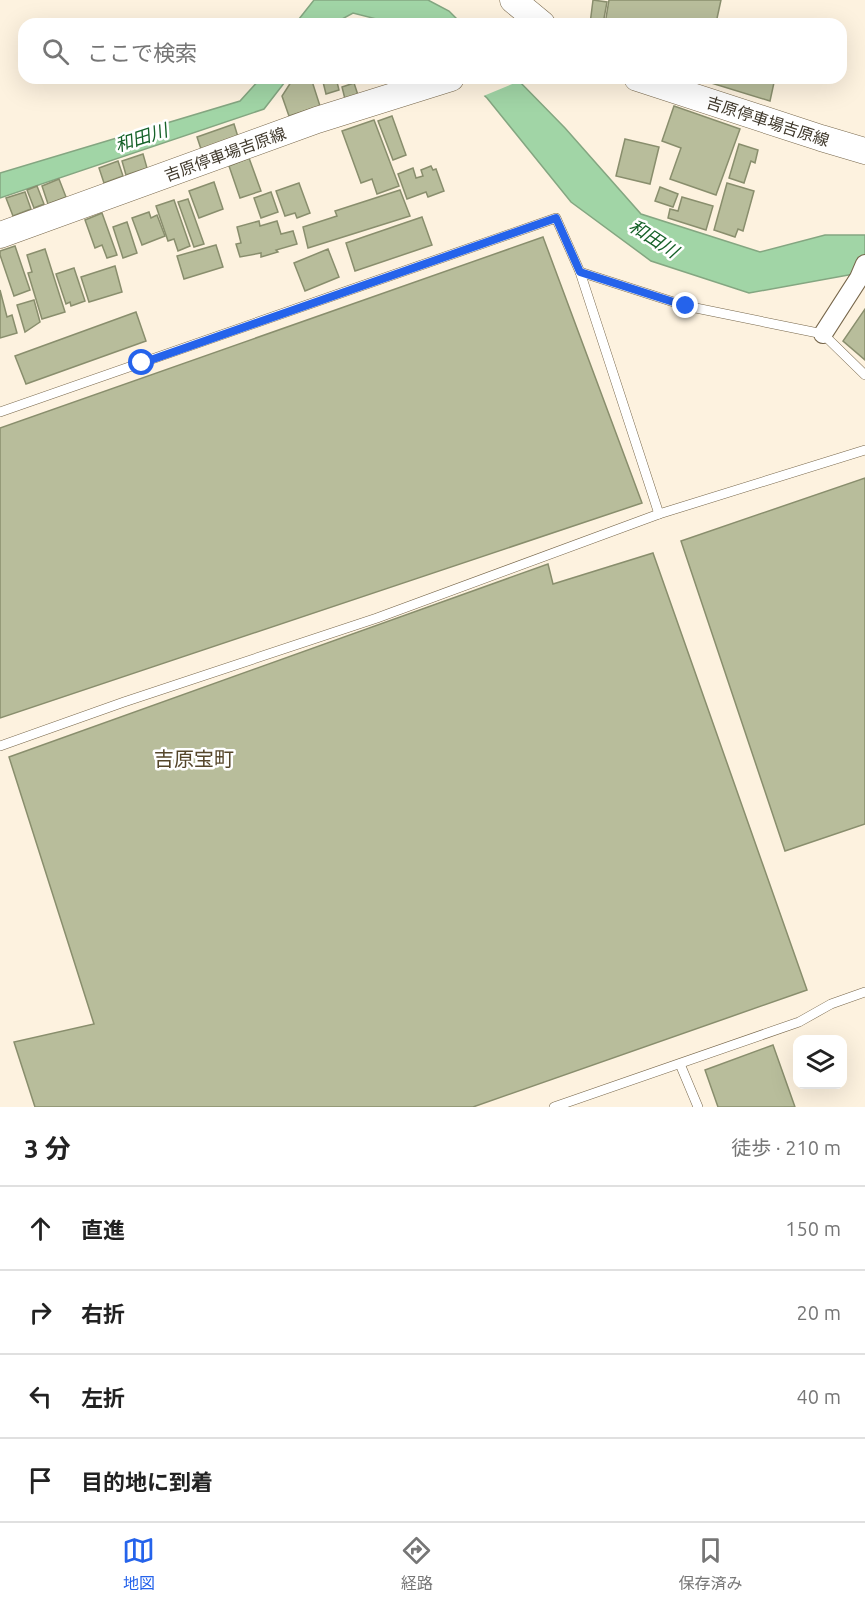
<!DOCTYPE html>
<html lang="ja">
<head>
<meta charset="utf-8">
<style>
  :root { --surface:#fff; --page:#f6f6f6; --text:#222; --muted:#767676; --line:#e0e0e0; --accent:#2563eb }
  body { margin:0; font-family:Ubuntu,"Noto Sans JP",sans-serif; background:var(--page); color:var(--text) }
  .controls { position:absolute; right:18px; bottom:18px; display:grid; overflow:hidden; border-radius:12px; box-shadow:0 6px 24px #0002 }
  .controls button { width:54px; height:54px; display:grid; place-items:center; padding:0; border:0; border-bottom:2px solid var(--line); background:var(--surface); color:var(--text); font:30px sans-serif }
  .stop { position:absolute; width:18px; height:18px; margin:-14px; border:4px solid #2563eb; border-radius:50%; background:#fff }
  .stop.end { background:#2563eb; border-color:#fff; box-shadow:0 2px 6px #0008 }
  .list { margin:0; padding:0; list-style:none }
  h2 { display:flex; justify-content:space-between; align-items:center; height:78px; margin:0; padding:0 24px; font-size:26px }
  h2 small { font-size:20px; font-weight:400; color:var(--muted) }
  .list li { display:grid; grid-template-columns:39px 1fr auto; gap:18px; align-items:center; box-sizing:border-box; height:84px; padding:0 24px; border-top:2px solid var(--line) }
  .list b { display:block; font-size:22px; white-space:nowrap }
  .list em { font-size:20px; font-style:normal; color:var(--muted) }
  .icon { flex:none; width:33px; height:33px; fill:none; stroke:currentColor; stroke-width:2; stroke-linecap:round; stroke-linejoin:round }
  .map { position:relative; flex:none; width:865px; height:1107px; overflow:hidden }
  .search { position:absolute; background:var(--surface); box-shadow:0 6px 24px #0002; left:18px; right:18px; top:18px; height:66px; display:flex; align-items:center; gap:15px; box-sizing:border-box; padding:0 21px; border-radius:18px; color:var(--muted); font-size:22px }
  .sheet { height:414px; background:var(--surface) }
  nav { display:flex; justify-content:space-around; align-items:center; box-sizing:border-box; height:84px; border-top:2px solid var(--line); background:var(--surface); font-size:16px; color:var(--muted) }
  nav a { display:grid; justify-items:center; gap:3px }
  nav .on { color:var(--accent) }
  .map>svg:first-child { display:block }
  .water { fill:#a1d5a6; stroke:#84a681; stroke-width:1.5 }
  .pier { fill:#fdf2df }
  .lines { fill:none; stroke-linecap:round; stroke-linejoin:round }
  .stream { stroke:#84a681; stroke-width:6 }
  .building { fill:#b8bd9b; stroke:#898e6d; stroke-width:1.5 }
  .lane-casing { stroke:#76664a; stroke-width:10 }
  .street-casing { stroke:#76664a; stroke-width:20 }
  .secondary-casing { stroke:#76664a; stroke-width:27 }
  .lane { stroke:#fff; stroke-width:9 }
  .street { stroke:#fff; stroke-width:18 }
  .secondary { stroke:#fff; stroke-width:26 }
  .route { stroke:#2563eb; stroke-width:8 }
  .labels { text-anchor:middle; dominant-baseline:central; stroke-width:5; stroke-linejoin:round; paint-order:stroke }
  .street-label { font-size:16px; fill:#40392c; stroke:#fff }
  .water-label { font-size:18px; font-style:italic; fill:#166229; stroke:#fff }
  .quarter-label { font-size:20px; fill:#55462a; stroke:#fff }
</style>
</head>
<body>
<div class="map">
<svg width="865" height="1107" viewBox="0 0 865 1107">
  <rect width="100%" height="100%" fill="#fdf2df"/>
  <!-- water -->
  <g class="water">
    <polygon points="314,0 428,0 449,11 462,24 396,24 353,13 333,24 295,24"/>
    <polygon points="261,78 288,78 264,109 0,198 0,173 240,101"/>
    <polygon points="465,78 516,78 565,128 641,214 760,252 825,235 865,235 865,272 749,293 651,261 571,202 487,98"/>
  </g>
  <!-- pier -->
  <polygon class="pier" points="462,78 520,78 522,80 481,97"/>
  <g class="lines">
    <!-- stream -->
    <polyline class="stream" points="463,24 464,23"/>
  </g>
  <!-- building -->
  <g class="building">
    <polygon points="593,0 607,2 603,24 590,24"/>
    <polygon points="609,0 721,0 716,23 721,24 605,24"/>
    <polygon points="296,78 311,78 320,106 289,116 282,96 293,79"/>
    <polygon points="322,78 336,78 339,90 326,94"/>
    <polygon points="695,78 775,78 770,101"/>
    <polygon points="354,83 358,95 345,99 342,87"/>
    <polygon points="674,106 740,129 716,195 670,179 681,148 662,141"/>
    <polygon points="392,116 406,155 393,160 378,121"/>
    <polygon points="374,120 399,186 377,194 372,179 361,183 342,131"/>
    <polygon points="234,124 238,137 201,149 197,137"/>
    <polygon points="625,139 659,147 650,184 616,176"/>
    <polygon points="739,144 758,150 755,163 751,161 744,183 729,178"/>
    <polygon points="143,154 147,168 126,175 122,161"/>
    <polygon points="249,158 261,191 240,198 229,166"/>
    <polygon points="118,161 123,176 104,183 99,168"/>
    <polygon points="431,166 433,170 436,169 444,191 428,197 426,192 407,199 398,174 413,168 416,178 423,176 421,170"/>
    <polygon points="59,179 66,197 48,204 42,186"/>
    <polygon points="214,182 223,209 199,218 189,191"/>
    <polygon points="299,183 310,213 297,218 295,213 285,216 276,191"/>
    <polygon points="727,183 754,191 743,231 738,229 735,237 714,230"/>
    <polygon points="37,186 44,204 34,208 27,190"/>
    <polygon points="660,187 678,194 673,207 655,201"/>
    <polygon points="400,190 410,216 308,248 303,227 337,216 335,211"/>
    <polygon points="25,192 31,209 13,216 6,198"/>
    <polygon points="271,192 278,212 261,218 254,198"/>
    <polygon points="682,197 713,206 706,230 668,218 670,209 678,211"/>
    <polygon points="188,199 204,244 194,247 178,202"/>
    <polygon points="174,200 190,246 178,251 174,239 168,241 156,206"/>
    <polygon points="149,212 151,218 157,215 165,236 142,245 132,218"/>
    <polygon points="102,213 117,255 107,258 102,245 95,248 85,220"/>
    <polygon points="422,217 432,245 355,271 346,243"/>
    <polygon points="259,221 260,226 277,221 281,234 293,231 297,244 276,250 278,252 261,257 261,253 240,257 236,244 241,243 237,227"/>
    <polygon points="127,222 137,253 123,258 113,227"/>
    <polygon points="543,237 642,503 0,718 0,428"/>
    <polygon points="216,245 223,267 184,279 177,256"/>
    <polygon points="15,246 30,290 14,296 0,255 0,251"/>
    <polygon points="45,249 65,312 42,319 28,273 32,272 27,255"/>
    <polygon points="328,249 339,277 305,291 294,263"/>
    <polygon points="115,266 122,292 89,302 81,277"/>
    <polygon points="74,268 85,301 71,306 70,302 66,304 56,274"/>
    <polygon points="0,290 7,317 12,315 17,333 0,338"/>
    <polygon points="34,300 40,322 25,332 17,305"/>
    <polygon points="865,309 865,360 843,341"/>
    <polygon points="136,312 146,341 26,384 15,356"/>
    <polygon points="865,478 865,824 785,851 681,541"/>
    <polygon points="653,553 807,990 473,1107 35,1107 14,1042 94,1024 9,757 548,564 553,584"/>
    <polygon points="773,1045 795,1107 718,1107 705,1070"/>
  </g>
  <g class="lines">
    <defs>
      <g id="lane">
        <polyline points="580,272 659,514"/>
        <polyline points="0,412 556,218 580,272 686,306 823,334 865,375"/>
        <polyline points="0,746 124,702 377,618 659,514 865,450"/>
        <polyline points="680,1064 698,1107"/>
        <polyline points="554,1107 799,1022 831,1004 865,992"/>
      </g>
      <polyline id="street" points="823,334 859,278 865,264"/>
      <g id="secondary">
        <polyline points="513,0 542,24"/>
        <polyline points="637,78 821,138 865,151"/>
        <polyline points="0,235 317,120 451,78"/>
      </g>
    </defs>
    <!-- lane casing -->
    <use href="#lane" class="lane-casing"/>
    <!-- street casing -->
    <use href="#street" class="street-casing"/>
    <!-- secondary casing -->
    <use href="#secondary" class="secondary-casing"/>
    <!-- lane -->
    <use href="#lane" class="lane"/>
    <!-- street -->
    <use href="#street" class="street"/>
    <!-- secondary -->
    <use href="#secondary" class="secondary"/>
  </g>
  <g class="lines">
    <!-- route -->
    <polyline class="route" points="142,363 556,218 580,272 686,306"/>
  </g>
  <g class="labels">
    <!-- street labels -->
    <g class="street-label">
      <text transform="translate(768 121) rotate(18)">吉原停車場吉原線</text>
      <text transform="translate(225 154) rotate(-20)">吉原停車場吉原線</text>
    </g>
    <!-- water labels -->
    <g class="water-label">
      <text transform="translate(141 137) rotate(-18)">和田川</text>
      <text transform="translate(654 238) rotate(33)">和田川</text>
    </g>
    <!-- quarter labels -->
    <g class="quarter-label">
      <text x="194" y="758">吉原宝町</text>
    </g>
  </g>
</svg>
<div class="controls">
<button><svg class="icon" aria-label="layers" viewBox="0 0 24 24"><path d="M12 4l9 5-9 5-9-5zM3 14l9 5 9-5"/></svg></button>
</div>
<div class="stop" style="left:142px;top:363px"></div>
<div class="stop end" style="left:686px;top:306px"></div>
<div class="search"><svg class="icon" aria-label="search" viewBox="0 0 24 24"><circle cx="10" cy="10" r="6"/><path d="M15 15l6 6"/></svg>ここで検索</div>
</div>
<section class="sheet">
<h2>3 分<small>徒歩 · 210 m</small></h2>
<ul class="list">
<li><svg class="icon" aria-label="ahead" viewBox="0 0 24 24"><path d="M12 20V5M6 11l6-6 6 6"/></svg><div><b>直進</b></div><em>150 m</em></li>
<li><svg class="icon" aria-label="right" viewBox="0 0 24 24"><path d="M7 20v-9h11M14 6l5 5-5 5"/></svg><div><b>右折</b></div><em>20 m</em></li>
<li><svg class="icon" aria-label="left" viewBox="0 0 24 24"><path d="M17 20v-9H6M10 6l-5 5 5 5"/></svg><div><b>左折</b></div><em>40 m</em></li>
<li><svg class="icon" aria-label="arrive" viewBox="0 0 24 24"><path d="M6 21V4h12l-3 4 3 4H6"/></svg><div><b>目的地に到着</b></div></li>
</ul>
</section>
<nav>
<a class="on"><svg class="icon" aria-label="map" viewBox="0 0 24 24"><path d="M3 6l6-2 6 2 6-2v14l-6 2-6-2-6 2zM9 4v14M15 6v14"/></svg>地図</a>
<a><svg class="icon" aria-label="directions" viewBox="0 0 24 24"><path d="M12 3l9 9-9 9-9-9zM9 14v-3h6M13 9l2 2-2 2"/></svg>経路</a>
<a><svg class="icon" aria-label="saved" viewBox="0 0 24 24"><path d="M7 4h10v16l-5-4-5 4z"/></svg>保存済み</a>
</nav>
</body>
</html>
